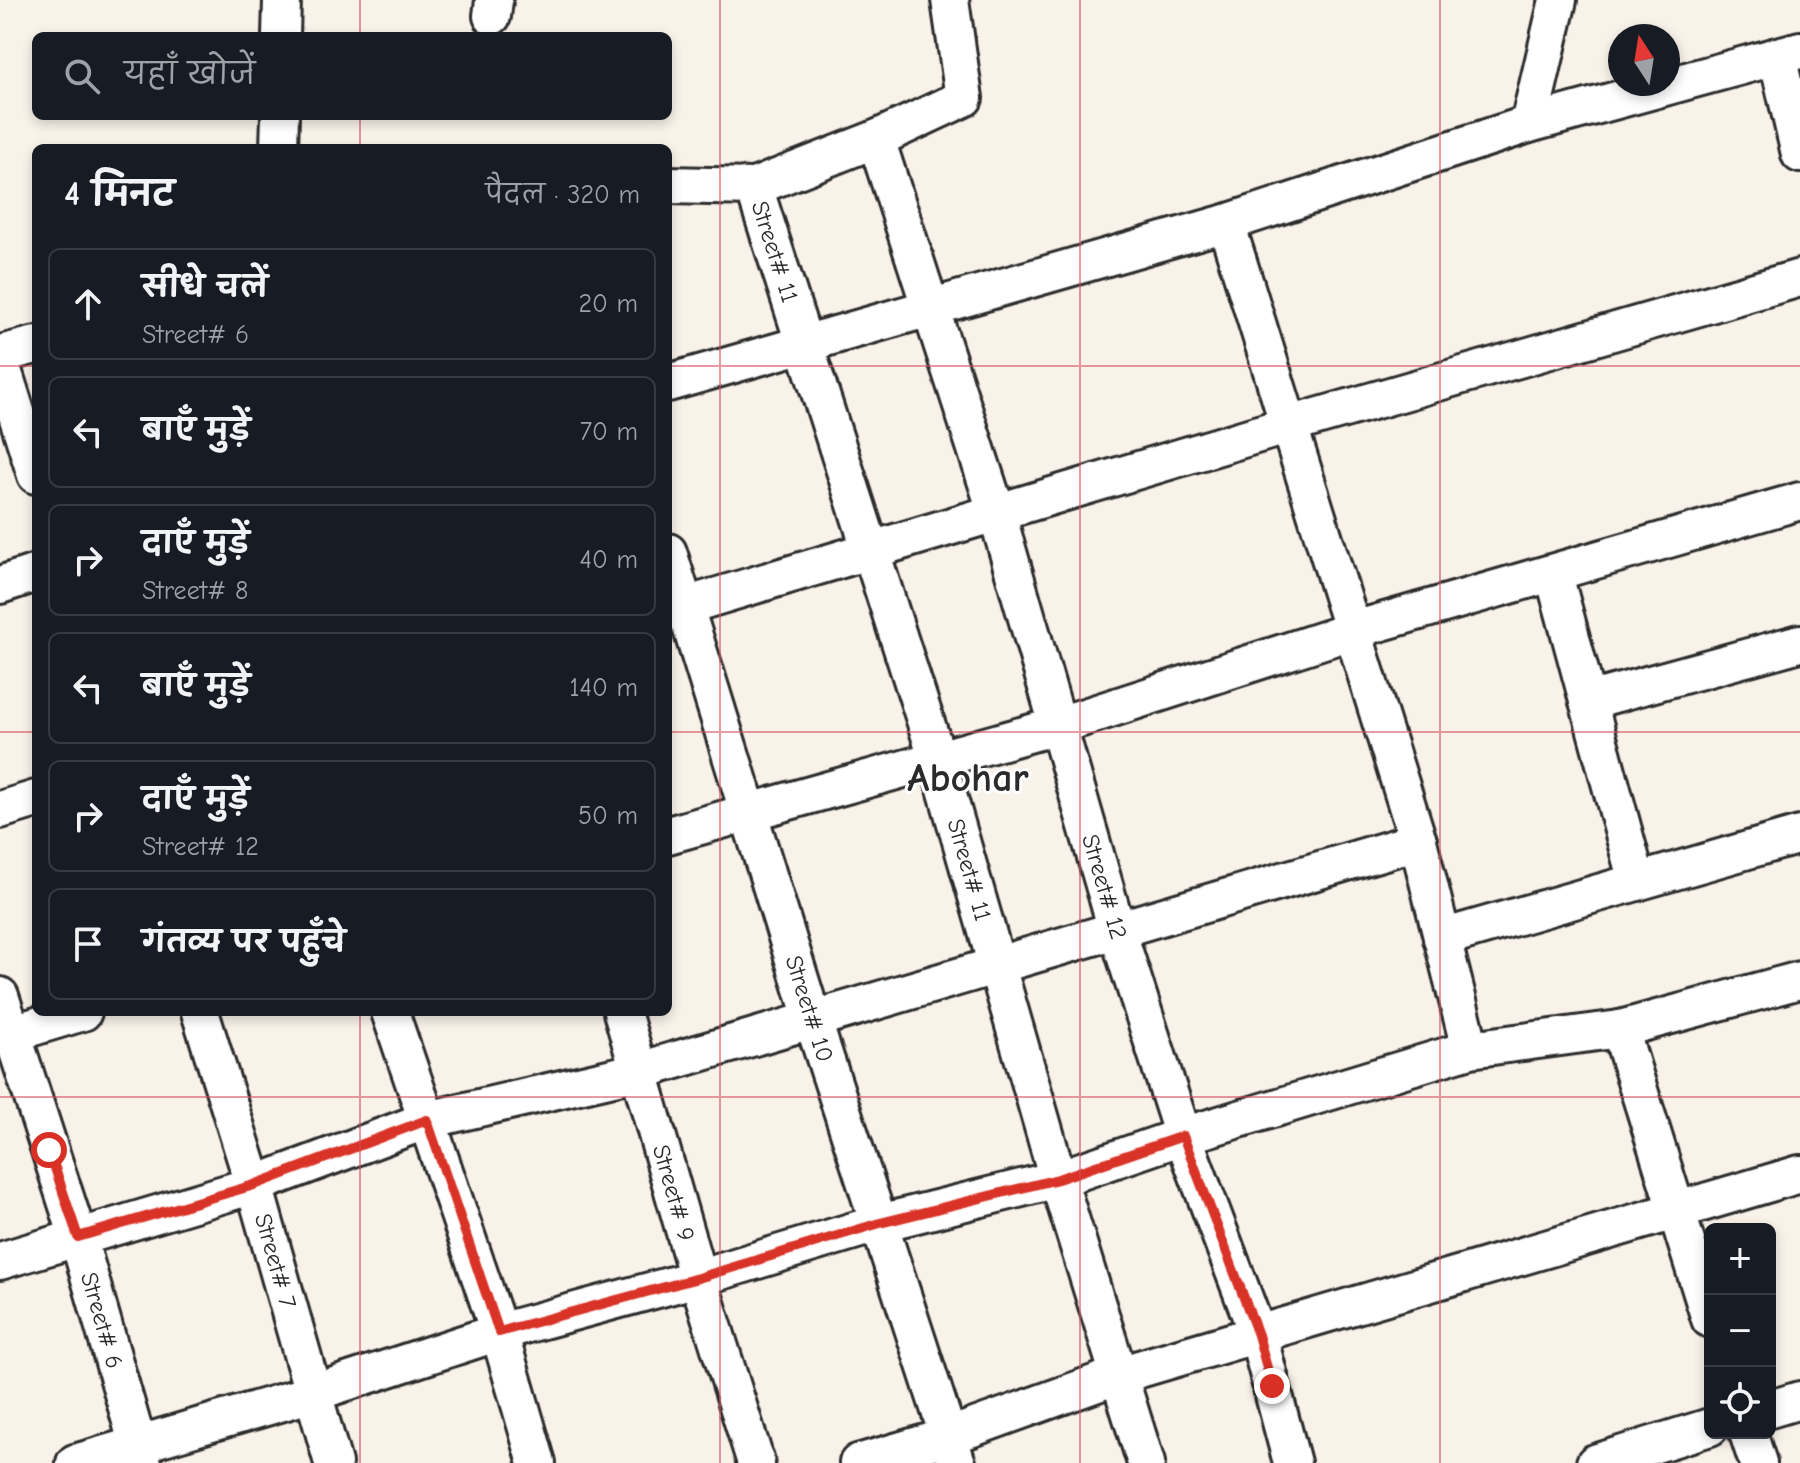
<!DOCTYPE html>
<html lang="hi">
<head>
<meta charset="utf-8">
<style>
  :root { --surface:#171b24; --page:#20242c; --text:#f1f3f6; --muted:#9ea1a6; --line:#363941 }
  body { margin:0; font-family:"Comic Neue","Playpen Sans Deva",sans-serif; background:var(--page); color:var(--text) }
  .controls { position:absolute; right:24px; bottom:24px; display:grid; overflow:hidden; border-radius:12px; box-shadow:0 4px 12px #0003 }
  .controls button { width:72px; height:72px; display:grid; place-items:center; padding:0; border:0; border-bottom:2px solid var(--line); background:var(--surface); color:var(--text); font:40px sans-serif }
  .compass { position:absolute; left:1608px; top:24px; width:72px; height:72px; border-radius:50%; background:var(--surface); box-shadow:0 4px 12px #0003; rotate:348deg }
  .stop { position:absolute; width:24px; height:24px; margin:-18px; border:6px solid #d93025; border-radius:50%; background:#fff }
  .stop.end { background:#d93025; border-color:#fff; box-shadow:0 2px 8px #0008 }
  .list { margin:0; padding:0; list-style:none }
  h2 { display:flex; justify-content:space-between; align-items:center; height:104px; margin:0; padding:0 32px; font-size:34px }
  h2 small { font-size:26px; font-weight:400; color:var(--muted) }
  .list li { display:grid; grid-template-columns:52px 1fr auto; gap:24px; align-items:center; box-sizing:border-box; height:112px; margin:0 16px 16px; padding:0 16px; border:2px solid var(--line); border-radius:12px }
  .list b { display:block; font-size:30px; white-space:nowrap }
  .list p { margin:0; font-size:26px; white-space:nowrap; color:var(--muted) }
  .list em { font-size:26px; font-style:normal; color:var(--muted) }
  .icon { flex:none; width:44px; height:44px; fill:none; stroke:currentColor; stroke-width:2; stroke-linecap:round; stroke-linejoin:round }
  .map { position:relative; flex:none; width:1800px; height:1463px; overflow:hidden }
  .search { position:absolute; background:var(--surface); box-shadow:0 4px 12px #0003; left:32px; top:32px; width:640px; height:88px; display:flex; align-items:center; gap:20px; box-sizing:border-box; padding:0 28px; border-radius:12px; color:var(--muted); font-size:30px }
  .panel { position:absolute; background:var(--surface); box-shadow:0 4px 12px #0003; left:32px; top:144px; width:640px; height:872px; border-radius:12px }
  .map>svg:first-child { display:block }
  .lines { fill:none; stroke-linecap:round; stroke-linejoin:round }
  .street-casing { stroke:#2b2b2b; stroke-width:42 }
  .street { stroke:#fff; stroke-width:36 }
  .route { stroke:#d93025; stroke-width:10 }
  .grid { fill:none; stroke:#d1495b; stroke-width:2; stroke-opacity:0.55 }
  .labels { text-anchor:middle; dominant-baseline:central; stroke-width:6; stroke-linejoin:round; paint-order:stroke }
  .street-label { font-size:24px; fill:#2b2b2b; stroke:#fff }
  .town-label { font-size:40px; font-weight:bold; fill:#2b2b2b; stroke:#fff }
</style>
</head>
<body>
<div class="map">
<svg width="1800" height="1463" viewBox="0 0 1800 1463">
  <rect width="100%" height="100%" fill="#f9f2e9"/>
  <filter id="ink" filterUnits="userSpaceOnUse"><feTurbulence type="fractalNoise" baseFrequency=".0125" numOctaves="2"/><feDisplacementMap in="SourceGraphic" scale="16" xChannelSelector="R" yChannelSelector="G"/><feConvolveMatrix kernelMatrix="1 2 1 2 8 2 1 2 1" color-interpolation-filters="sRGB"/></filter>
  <g filter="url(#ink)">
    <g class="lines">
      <defs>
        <g id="street">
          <polyline points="492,16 494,0"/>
          <polyline points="281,36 282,0"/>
          <polyline points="1777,56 1800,154"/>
          <polyline points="1529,124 1558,0"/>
          <path id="s1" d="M876 139 997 514 1117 930 1183 1136 1258 1335 1292 1463"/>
          <polyline points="279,148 280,116"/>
          <polyline points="668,185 754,187 876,139 964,98 950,0"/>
          <path id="s2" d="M754 187 937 757 1058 1179 1146 1463"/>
          <polyline points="1226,223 1418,841 1470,1049 1620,1029 1800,980"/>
          <polyline points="0,354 36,345"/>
          <polyline points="0,361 36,475"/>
          <polyline points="668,383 1226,223 1529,124 1800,50"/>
          <path id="s3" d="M668 552 812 1018 957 1463"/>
          <polyline points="1554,575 1637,882"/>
          <polyline points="0,585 36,573"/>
          <polyline points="668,611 1289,425 1800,278"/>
          <polyline points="1588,701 1800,643"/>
          <polyline points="0,810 36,799"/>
          <polyline points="668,835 1060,725 1354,630 1800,501"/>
          <polyline points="1442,938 1800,835"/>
          <path id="s4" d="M0 996 78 1237 143 1463"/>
          <path id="s5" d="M200 1012 254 1185 333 1463"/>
          <polyline points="390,1012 499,1332 537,1463"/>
          <path id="s6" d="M622 1012 698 1278 756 1463"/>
          <polyline points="1620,1029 1710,1319"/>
          <polyline points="0,1037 83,1012"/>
          <polyline points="0,1261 254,1185 427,1120 639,1071 1418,841"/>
          <polyline points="1770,1409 1800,1400"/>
          <polyline points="1748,1433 1758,1463"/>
          <polyline points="75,1463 310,1394 499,1332 698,1278 880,1223 1058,1179 1183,1136 1470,1049"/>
          <polyline points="858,1463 950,1436 1119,1375 1800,1174"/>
          <polyline points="1595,1463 1710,1427"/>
        </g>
      </defs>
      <!-- street casing -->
      <use href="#street" class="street-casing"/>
      <!-- street -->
      <use href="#street" class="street"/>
    </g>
  </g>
  <g class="lines" filter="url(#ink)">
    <!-- route -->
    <polyline class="route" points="49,1150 78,1237 254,1185 427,1120 499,1332 698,1278 880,1223 1058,1179 1183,1136 1258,1335 1272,1386"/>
  </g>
  <!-- grid -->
  <path class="grid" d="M360 0V36M720 0V1463M1080 0V1463M1440 0V1463M360 116V148M0 366H36M668 366H1800M0 732H36M668 732H1800M360 1012V1463M0 1097H1800"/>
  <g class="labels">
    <!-- street labels -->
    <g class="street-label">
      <text stroke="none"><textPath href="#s2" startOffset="68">Street# 11</textPath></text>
      <text stroke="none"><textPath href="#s2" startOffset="716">Street# 11</textPath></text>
      <text stroke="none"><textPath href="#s1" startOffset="782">Street# 12</textPath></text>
      <text stroke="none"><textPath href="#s3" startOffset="478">Street# 10</textPath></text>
      <text stroke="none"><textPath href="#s6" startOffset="188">Street# 9</textPath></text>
      <text stroke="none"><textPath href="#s5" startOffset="260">Street# 7</textPath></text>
      <text stroke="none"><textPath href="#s4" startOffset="340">Street# 6</textPath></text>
    </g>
    <!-- town labels -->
    <g class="town-label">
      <text x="968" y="778">Abohar</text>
    </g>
  </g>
</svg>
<div class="controls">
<button>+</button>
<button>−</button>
<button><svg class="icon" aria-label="locate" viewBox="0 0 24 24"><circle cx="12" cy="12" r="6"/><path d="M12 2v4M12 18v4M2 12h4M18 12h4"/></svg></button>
</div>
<svg class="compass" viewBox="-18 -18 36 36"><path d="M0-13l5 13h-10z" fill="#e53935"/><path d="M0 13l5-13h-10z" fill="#9ea1a6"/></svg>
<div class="stop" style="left:49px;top:1150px"></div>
<div class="stop end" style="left:1272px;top:1386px"></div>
<div class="search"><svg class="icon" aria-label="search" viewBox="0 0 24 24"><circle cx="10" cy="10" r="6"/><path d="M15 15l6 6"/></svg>यहाँ खोजें</div>
<section class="panel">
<h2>4 मिनट<small>पैदल · 320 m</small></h2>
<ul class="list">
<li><svg class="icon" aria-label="ahead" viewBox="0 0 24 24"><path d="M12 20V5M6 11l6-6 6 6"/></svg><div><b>सीधे चलें</b><p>Street# 6</p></div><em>20 m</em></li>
<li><svg class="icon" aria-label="left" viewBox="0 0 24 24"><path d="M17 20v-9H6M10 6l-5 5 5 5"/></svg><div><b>बाएँ मुड़ें</b></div><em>70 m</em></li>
<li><svg class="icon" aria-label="right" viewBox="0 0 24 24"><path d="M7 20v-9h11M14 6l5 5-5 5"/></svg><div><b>दाएँ मुड़ें</b><p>Street# 8</p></div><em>40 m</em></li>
<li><svg class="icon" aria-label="left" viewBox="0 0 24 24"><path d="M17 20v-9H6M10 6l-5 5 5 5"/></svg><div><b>बाएँ मुड़ें</b></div><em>140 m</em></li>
<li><svg class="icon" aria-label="right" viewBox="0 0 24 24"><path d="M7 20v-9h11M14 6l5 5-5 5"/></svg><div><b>दाएँ मुड़ें</b><p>Street# 12</p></div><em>50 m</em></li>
<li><svg class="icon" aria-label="arrive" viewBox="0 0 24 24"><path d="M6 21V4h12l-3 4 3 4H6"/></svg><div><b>गंतव्य पर पहुँचे</b></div></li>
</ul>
</section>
</div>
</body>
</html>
